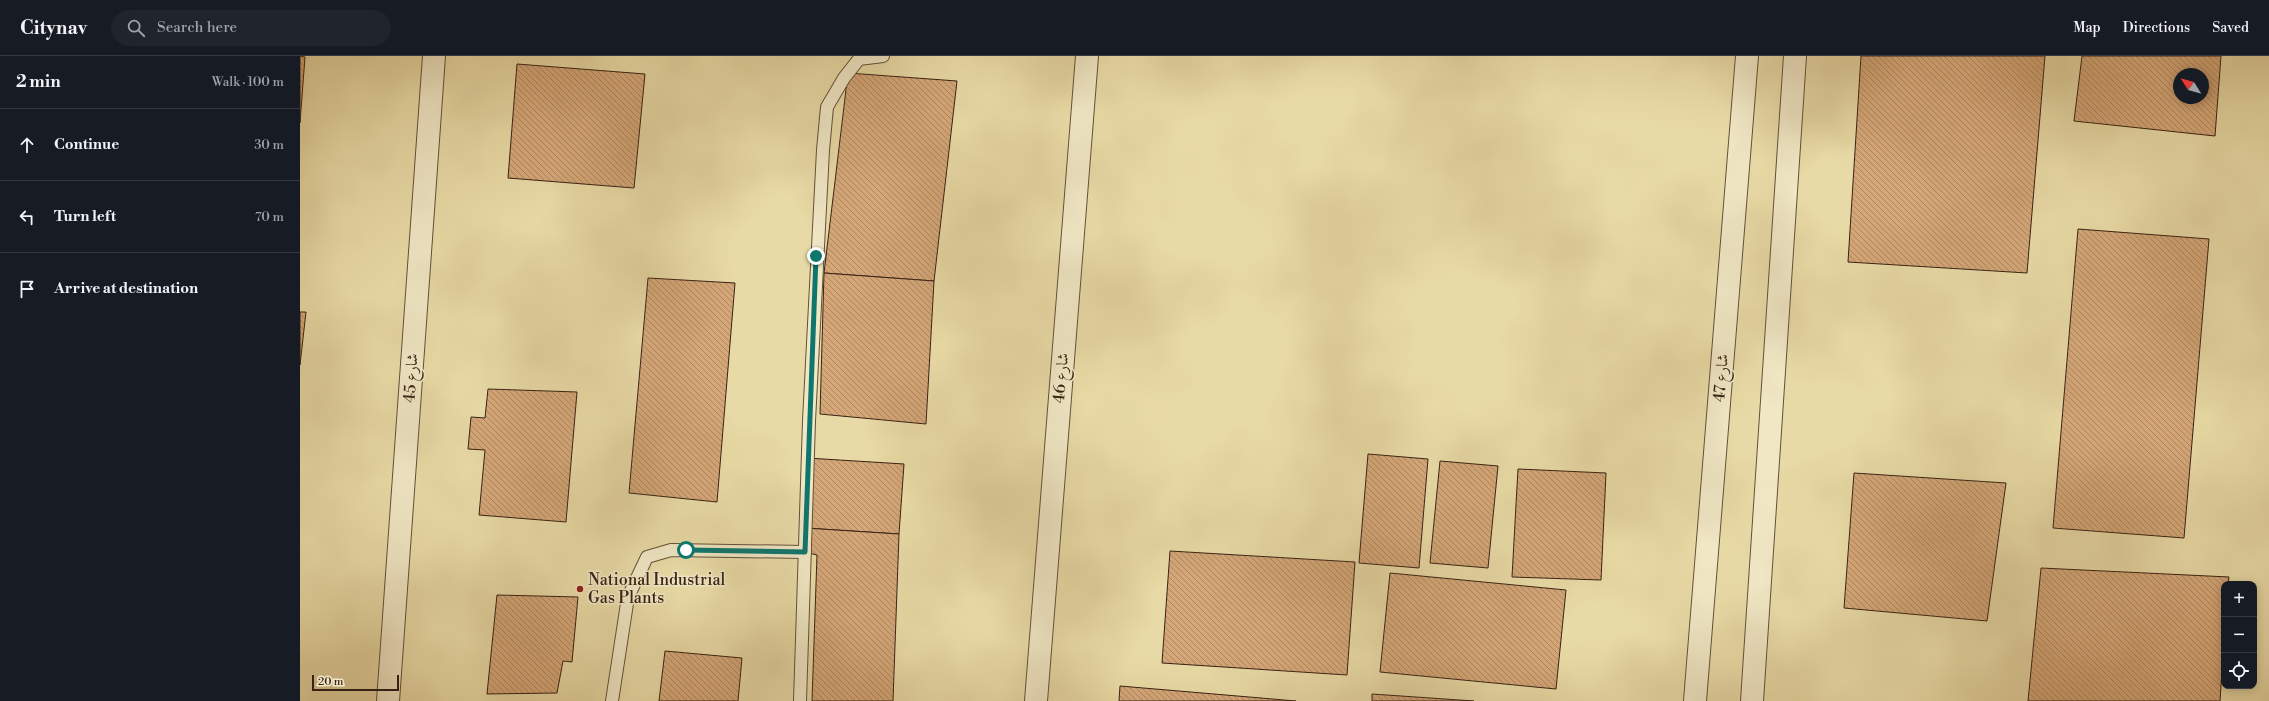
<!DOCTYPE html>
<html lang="en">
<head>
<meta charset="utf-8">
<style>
  :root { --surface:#171b24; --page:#20242c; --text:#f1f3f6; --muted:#9ea1a6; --line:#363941 }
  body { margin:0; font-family:"Libre Bodoni",Amiri,serif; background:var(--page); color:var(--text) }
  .controls { position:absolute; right:12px; bottom:12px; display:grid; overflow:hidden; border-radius:8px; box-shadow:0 2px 10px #0003 }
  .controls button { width:36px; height:36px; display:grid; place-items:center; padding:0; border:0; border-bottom:1px solid var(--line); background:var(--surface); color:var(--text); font:20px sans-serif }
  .compass { position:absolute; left:1873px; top:12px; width:36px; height:36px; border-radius:50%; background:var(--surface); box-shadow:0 2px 10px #0003; rotate:307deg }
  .scale { position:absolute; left:12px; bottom:10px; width:87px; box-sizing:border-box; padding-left:4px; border:2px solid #382214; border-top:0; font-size:11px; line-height:14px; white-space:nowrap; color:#382214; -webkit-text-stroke:3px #f0e7c5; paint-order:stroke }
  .stop { position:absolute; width:12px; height:12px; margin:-9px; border:3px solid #0f766e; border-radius:50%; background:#fff }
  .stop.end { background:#0f766e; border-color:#fff; box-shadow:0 1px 4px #0008 }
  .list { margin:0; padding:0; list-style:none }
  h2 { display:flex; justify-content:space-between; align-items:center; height:52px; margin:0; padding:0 16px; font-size:17px }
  h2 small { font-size:13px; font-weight:400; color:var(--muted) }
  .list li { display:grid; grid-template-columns:26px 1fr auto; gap:12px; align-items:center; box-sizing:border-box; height:72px; padding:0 16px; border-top:1px solid var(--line) }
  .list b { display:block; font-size:15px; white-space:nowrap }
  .list em { font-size:13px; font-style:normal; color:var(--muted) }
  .icon { flex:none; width:22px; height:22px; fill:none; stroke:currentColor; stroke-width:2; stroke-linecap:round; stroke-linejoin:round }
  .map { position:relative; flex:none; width:1969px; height:645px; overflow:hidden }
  header { display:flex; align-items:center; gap:24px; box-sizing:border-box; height:56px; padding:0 20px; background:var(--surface); border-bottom:1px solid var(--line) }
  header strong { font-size:19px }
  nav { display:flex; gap:22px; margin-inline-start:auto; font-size:14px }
  .search { width:280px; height:36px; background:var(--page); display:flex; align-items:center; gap:10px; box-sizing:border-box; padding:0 14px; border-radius:22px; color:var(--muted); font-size:15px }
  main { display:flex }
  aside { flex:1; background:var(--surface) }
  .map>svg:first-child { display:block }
  .building { fill:url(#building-back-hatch); stroke:#382214; fill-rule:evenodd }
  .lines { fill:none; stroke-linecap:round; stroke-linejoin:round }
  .service-casing { stroke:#645038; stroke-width:14 }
  .minor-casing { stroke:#645038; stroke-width:24 }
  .service { stroke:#f0e7c5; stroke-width:12 }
  .minor { stroke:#f0e7c5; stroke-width:22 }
  .route { stroke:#0f766e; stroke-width:5 }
  .poi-dot { fill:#8f2418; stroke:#f0e7c5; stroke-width:1.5 }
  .labels { text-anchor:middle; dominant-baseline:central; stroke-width:3; stroke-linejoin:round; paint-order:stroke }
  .street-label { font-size:16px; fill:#382214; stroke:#f0e7c5 }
  .poi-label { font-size:16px; fill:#382214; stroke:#f0e7c5; text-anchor:start }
</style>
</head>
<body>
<header>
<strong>Citynav</strong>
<div class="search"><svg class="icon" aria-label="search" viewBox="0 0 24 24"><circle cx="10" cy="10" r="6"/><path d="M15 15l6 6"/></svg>Search here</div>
<nav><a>Map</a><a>Directions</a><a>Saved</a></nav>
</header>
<main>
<aside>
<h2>2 min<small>Walk · 100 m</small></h2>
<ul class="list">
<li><svg class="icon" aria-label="ahead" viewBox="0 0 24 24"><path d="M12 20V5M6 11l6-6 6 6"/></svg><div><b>Continue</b></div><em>30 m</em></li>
<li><svg class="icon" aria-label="left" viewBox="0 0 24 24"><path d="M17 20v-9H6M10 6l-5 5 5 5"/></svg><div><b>Turn left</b></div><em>70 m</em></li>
<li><svg class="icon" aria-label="arrive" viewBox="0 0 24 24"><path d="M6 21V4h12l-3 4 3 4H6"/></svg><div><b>Arrive at destination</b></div></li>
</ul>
</aside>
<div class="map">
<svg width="1969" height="645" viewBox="0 0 1969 645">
  <defs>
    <pattern id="building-back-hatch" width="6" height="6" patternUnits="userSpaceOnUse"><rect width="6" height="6" fill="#d5a778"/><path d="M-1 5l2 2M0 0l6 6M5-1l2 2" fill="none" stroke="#ae8861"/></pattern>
  </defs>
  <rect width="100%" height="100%" fill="#e8daa6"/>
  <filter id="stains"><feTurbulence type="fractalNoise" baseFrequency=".005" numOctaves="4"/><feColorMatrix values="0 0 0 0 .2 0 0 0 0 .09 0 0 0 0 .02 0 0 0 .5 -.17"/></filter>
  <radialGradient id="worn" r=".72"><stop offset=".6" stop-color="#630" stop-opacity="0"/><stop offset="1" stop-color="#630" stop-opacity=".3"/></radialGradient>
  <!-- building -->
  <g class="building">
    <polygon points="0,0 5,1 0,67"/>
    <polygon points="1561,0 1745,0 1727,217 1548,206"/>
    <path d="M1782 0H1921L1915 80 1774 65ZM1879 18H1903V42H1879Z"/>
    <polygon points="217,8 345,18 334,132 208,122"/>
    <polygon points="548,17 657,25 634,225 524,217"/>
    <polygon points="1778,173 1909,183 1884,482 1753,472"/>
    <polygon points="524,217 634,225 626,368 520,358"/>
    <polygon points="348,222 435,227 417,446 329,437"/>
    <polygon points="0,256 6,256 0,309"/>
    <polygon points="188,333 277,336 266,466 179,459 185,394 168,393 171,361 185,362"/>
    <polygon points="1068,398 1128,403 1119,512 1059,507"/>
    <polygon points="507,402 604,408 599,478 505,472"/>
    <polygon points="1140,405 1198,410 1188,512 1130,507"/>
    <polygon points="1218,413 1306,417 1301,524 1212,521"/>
    <polygon points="1554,417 1706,427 1687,565 1544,552"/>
    <polygon points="505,472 599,478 593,645 512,645 517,499 505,496"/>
    <polygon points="870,495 1055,506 1047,619 862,607"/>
    <polygon points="1741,512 1929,521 1928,528 1924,528 1924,585 1920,645 1728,645"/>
    <polygon points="1090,517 1266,534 1256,633 1080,616"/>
    <polygon points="197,539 278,541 272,606 263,605 257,637 187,638"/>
    <polygon points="365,595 442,602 438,645 359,645"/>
    <polygon points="820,630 996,645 819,645"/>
    <polygon points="1072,638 1174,645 1072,645"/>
  </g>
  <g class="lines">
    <defs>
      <g id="service">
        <polyline points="312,645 328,541 347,501 371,494 505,496"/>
        <polyline points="500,645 509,365 523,94 527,51 544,22 559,3 583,0"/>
      </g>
      <g id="minor">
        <polyline points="88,645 134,0"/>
        <polyline points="736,645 787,0"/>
        <polyline points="1395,645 1447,0"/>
        <polyline points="1452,645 1495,0"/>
      </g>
    </defs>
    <!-- service casing -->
    <use href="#service" class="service-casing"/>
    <!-- minor casing -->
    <use href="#minor" class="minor-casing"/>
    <!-- service -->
    <use href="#service" class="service"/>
    <!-- minor -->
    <use href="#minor" class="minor"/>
  </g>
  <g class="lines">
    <!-- route -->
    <polyline class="route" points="386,494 505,496 516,200"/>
  </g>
  <!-- markers -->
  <circle class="poi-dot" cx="280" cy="533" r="4"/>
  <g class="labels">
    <!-- street labels -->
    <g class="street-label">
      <text transform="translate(111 322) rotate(-86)">شارع 45</text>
      <text transform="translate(761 322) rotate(-85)">شارع 46</text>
      <text transform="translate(1421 322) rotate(-85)">شارع 47</text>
    </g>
    <!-- poi labels -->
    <g class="poi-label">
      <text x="288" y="524">National Industrial<tspan x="288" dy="18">Gas Plants</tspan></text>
    </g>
  </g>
  <rect width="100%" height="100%" filter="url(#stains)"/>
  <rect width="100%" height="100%" fill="url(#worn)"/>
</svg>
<div class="controls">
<button>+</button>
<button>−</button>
<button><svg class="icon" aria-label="locate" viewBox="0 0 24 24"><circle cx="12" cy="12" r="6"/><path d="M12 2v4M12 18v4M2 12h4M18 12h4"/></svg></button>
</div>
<svg class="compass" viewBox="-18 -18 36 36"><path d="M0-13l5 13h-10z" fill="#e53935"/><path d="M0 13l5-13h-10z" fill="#9ea1a6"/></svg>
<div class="scale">20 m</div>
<div class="stop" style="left:386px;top:494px"></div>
<div class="stop end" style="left:516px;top:200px"></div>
</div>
</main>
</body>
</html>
